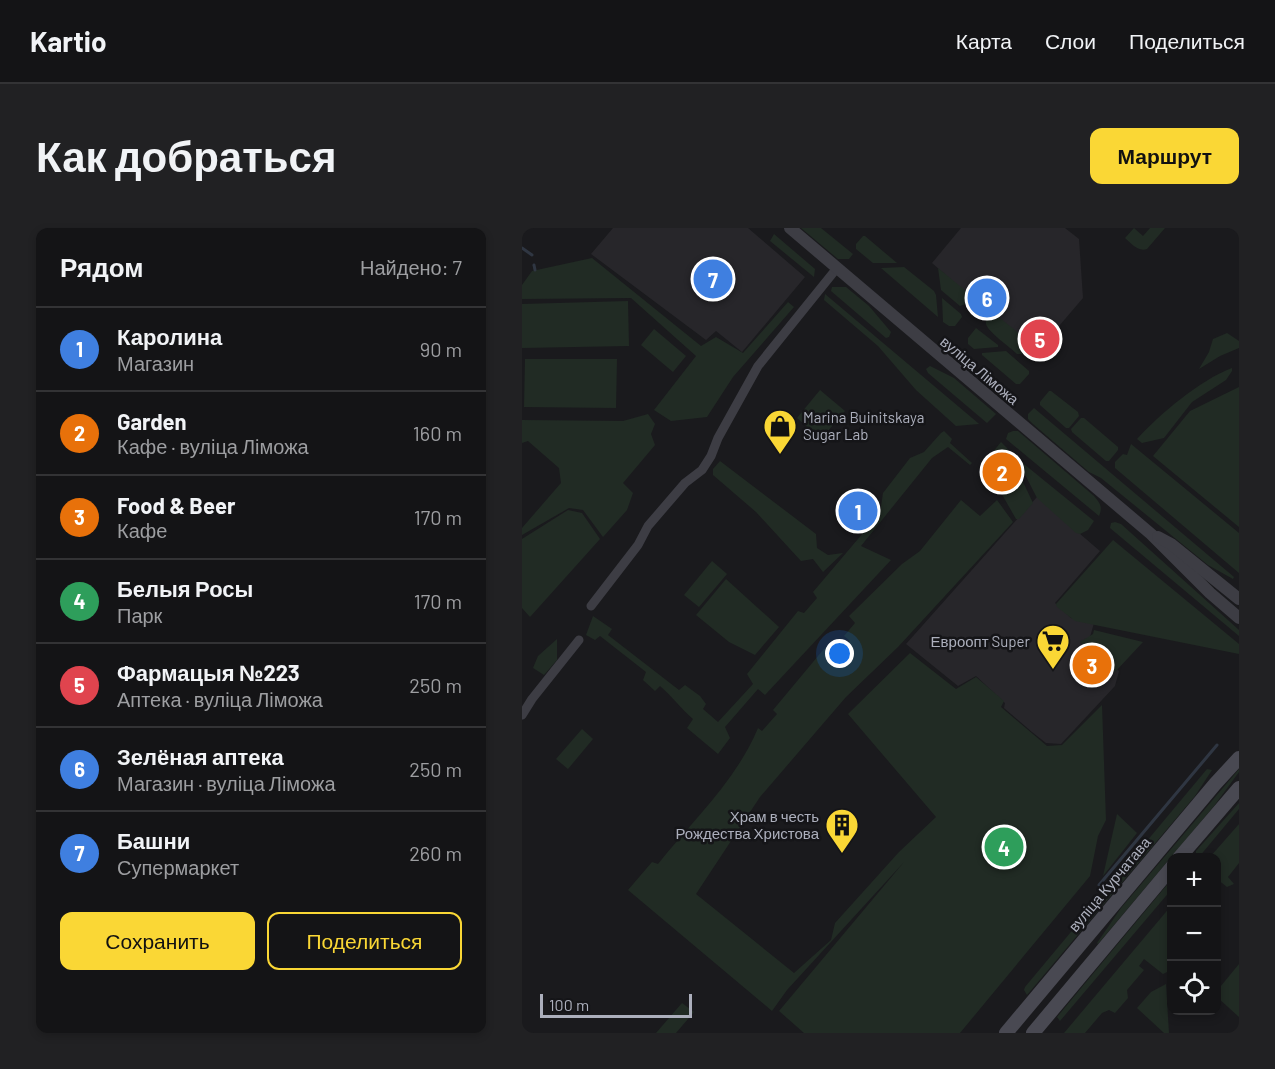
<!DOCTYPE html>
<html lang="ru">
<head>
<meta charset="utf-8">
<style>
  :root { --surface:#141416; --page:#212123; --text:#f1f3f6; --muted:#9d9ea1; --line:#333335; --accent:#fad735 }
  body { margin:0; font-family:Barlow,sans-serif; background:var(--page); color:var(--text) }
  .controls { position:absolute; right:18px; bottom:18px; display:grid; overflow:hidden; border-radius:12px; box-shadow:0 3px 9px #0003 }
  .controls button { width:54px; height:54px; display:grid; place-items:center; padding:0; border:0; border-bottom:2px solid var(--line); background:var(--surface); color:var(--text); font:30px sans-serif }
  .scale { position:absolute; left:18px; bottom:15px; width:152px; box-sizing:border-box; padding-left:6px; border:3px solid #acafbc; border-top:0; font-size:16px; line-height:21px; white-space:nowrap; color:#acafbc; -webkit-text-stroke:4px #151518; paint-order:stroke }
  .you { position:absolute; left:318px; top:426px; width:21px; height:21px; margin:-15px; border:4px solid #fff; border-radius:50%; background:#1a73e8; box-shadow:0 0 0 9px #1a73e833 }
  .badge { display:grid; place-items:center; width:39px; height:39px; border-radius:50%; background:var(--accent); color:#fff; font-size:20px; font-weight:700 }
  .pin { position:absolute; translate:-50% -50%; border:3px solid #fff; box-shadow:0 2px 6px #0006 }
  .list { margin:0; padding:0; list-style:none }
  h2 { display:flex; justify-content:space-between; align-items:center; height:78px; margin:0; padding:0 24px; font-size:26px }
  h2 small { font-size:20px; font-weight:400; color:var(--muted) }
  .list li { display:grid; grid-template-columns:39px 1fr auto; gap:18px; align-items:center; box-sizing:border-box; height:84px; padding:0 24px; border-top:2px solid var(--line) }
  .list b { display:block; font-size:22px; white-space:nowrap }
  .list p { margin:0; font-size:20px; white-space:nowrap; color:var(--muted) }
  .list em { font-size:20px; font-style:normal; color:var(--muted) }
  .actions { display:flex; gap:12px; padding:18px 24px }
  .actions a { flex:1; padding:14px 0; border:2px solid var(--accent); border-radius:12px; text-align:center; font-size:21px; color:var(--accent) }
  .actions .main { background:var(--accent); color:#111 }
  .icon { flex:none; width:33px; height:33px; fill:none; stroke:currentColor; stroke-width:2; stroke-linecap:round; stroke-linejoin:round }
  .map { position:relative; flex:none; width:717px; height:805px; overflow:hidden; border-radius:12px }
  header { display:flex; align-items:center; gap:36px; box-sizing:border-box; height:84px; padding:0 30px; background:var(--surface); border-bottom:2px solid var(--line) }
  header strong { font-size:28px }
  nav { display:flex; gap:33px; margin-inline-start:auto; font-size:21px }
  .intro { display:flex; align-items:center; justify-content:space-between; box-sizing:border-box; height:144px; padding:0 36px }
  h1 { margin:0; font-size:42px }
  .button { padding:15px 27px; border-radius:12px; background:var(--accent); color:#111; font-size:21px; font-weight:700 }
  main { display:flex; gap:36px; padding:0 36px }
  aside { flex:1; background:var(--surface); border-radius:12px; box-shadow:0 3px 9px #0003 }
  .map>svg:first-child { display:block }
  .built { fill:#27262a }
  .green { fill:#212b24 }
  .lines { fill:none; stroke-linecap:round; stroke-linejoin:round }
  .stream { stroke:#2f3642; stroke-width:3 }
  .minor { stroke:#3d3d44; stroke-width:9 }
  .tertiary { stroke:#3d3d44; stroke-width:12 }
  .secondary { stroke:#494952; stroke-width:14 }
  .labels { text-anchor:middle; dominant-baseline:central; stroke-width:5; stroke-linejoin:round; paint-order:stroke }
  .street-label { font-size:15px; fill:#acafbc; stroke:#151518 }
  .poi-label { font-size:15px; fill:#acafbc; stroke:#151518; text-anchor:end }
</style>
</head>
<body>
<header>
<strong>Kartio</strong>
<nav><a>Карта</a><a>Слои</a><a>Поделиться</a></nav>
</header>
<div class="intro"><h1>Как добраться</h1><a class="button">Маршрут</a></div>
<main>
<aside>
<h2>Рядом<small>Найдено: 7</small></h2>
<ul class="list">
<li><span class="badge" style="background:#3f7fe0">1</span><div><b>Каролина</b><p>Магазин</p></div><em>90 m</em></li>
<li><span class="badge" style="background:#e8710a">2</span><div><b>Garden</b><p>Кафе · вуліца Ліможа</p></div><em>160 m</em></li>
<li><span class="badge" style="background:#e8710a">3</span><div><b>Food &amp; Beer</b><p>Кафе</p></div><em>170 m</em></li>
<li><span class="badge" style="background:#2e9e5b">4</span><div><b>Белыя Росы</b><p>Парк</p></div><em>170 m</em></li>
<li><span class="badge" style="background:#e0444e">5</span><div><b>Фармацыя №223</b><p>Аптека · вуліца Ліможа</p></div><em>250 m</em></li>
<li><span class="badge" style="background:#3f7fe0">6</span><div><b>Зелёная аптека</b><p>Магазин · вуліца Ліможа</p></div><em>250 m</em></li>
<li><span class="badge" style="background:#3f7fe0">7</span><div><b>Башни</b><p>Супермаркет</p></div><em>260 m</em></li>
</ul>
<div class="actions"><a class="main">Сохранить</a><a>Поделиться</a></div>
</aside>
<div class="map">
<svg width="717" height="805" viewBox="0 0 717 805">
  <rect width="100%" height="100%" fill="#1a1a1d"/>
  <!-- built -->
  <g class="built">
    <polygon points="91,0 226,0 283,49 220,124 194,103 184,112 69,26"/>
    <polygon points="439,0 543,0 557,11 561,70 514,125 410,35"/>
    <polygon points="515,269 578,323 533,375 549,390 572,395 566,416 597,443 593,458 539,516 524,515 510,504 482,480 483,475 454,448 436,458 384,416"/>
  </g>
  <!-- green -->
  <g class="green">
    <polygon points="279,0 299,0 331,26 327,31 316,31"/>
    <path d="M612 0 621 8 628 0H643L625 21C616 24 610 16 603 10Z"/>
    <polygon points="252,6 293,41 292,49 248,13"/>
    <polygon points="341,8 343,8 375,35 351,35 334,21 334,16"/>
    <polygon points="70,30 179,118 194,109 221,125 266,74 272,79 211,149 185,189 149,193 132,182 174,128 109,70 0,71 0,57 10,43"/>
    <polygon points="382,39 412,63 414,67 416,89 359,40"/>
    <polygon points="416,40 455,72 438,78 419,62"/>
    <polygon points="310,59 324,59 347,78 369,104 367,109 364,110 309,63"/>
    <polygon points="303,66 456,195 457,196 434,198 394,162 356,118 302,72"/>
    <polygon points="420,70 439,86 440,89 433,98 427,98 421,94"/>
    <polygon points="106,73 107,118 0,120 0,76"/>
    <path d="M468 82 509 115 500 126H495C488 119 466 104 464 96 463 91 466 86 468 82Z"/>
    <polygon points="454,100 476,117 476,119 452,121 446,116 446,110"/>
    <polygon points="132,101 164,128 151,144 119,117"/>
    <polygon points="705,105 717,113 717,120 698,128 677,141 687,124 691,111"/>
    <polygon points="484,123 507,143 507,146 498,156 494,156 460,127 460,125"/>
    <polygon points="3,131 95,131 94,180 2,179"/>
    <polygon points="408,138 432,150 474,186 465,195 406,145 404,141"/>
    <path d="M710 140V143L704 152 670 174 642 210 620 215 615 211C638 186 678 152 710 140Z"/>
    <polygon points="717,159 717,299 631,228 668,183"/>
    <polygon points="298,162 323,183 299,211 275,190"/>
    <polygon points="527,163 529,163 556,184 557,188 547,200 544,200 518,177 518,174"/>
    <polygon points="512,180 712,349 711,351 686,337 579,250 567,244 511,196 506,191 506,186"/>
    <polygon points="126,186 133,196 129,206 133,217 101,255 111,265 105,282 81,309 61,282 47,280 0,307 0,300 39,255 37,240 6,213 0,215 0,192 101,193"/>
    <polygon points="559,190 562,190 596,219 596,222 587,233 584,233 550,204 549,201"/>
    <path d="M422 203 430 211 428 215 450 235 448 237 426 219 410 230 339 318 369 332 243 467 236 461 203 499 208 510 196 526 165 500 171 491C159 481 150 468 138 458L133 463 121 452 124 444 78 408 73 412 64 407 71 388 90 401 86 407 157 462 163 457 178 468 184 476 181 481 196 494 231 456 225 446 276 383 282 385 295 370 291 364 358 285 361 265 388 230 402 224 419 205Z"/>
    <path d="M491 203H496L572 268C578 275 581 279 577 288L484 211 486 205Z"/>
    <polygon points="479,214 485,220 511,275 497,291 494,291 462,235"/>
    <polygon points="609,216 717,305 717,345 593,240 593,234 601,226 605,227"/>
    <polygon points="497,232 572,293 566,302 558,306 554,305 515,270 496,233"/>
    <polygon points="198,233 294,306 295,320 306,327 321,325 301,344 291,331 279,333 234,284 191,247 191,241"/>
    <path d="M439 272 458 288 475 272 491 294 376 419 324 469 238 569 174 666 272 745 309 712 313 695 377 624 414 589 326 486 388 425 434 461 454 449 482 473 479 479 525 518 540 517 580 477 584 592 576 608 568 648 438 805H282L257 783 382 634 265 762 250 783 106 662 130 634 136 636C171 592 214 553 236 500L240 503 255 486 251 482 301 422 312 413 320 420 328 413 322 408 333 395 327 388 380 336 398 323Z"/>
    <polygon points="46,282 60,285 78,311 8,389 0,380 0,311"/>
    <polygon points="593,294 599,296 717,402 717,408 588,300 589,295"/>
    <polygon points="591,312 717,416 717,426 553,393 535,379 534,376"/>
    <polygon points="190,333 205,346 177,379 162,367"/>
    <polygon points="204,351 257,399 233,427 207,414 174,387"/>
    <polygon points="572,402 621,414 593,444 558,414 571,406"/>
    <polygon points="35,411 35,432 22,447 11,440 16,428"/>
    <polygon points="60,501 71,511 46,541 34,531"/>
    <polygon points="685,541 690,542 673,568 505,767 502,762 503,759"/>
    <polygon points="717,541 717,544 692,578 576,716 575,715 599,680"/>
    <polygon points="717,575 717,581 677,629 674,629 674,623"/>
    <polygon points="595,586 615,605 581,648"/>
    <polygon points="717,596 717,635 706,649 712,656 705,659 695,651 694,630 688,629"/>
    <polygon points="649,652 649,662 538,793 535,789"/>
    <polygon points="649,678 649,742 641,746 622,731 617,738 622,742 605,762 606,770 593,785 587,782 580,785 563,805 542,805"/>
    <polygon points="717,736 717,789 695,769 694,764"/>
    <polygon points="644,756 647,805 642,805 615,780 629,764"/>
    <polygon points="160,775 172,784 154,805 134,805"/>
  </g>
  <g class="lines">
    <!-- stream -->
    <g class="stream">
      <polyline points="0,20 10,27"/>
      <polyline points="12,37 13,42"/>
      <polyline points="577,657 695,517"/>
    </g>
    <!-- minor -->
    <g class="minor">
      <polyline points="69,378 116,317 126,298 163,255 180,242 189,228 196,210 236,138 315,40"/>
      <polyline points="0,487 10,471 57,412"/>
    </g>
    <!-- tertiary -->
    <g class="tertiary">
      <polyline points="268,0 629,306 688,365 717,390"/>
      <polyline points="636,309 649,316 717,371"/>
    </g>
    <!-- secondary -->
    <g class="secondary">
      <polyline points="657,630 717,560"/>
      <polyline points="484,805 693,556 717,530"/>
      <polyline points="511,805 650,639"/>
    </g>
  </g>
  <!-- icons -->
  <defs>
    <symbol id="shop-pin" viewBox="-11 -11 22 30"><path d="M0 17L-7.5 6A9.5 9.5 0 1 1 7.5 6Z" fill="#fad735" stroke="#151518"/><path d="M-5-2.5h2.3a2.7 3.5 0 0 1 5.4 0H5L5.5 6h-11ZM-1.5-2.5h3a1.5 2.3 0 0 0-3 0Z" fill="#111"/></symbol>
    <symbol id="supermarket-pin" viewBox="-11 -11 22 30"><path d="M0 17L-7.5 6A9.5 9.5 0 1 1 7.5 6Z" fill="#fad735" stroke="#151518"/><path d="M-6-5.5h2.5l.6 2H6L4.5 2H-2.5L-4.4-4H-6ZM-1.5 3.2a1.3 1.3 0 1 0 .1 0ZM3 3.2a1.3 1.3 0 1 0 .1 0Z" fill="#111"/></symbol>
    <symbol id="building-pin" viewBox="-11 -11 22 30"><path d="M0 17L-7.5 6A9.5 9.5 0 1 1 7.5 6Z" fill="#fad735" stroke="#151518"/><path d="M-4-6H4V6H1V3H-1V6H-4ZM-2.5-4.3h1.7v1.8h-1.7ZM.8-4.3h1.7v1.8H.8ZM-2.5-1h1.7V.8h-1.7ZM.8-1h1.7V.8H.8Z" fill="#111"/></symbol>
  </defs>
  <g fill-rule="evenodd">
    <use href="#shop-pin" x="239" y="179" width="38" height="52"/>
    <use href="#supermarket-pin" x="512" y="394" width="38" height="52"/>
    <use href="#building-pin" x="301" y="578" width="38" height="52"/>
  </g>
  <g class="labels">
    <!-- street labels -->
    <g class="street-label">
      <text transform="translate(458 142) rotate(40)">вуліца Ліможа</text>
      <text transform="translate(587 656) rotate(-50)">вуліца Курчатава</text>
    </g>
    <!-- poi labels -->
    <g class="poi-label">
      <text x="281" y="189" text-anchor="start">Marina Buinitskaya<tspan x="281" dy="17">Sugar Lab</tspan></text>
      <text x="508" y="413">Евроопт Super</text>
      <text x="297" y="588">Храм в честь<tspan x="297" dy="17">Рождества Христова</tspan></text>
    </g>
  </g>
</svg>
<div class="controls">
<button>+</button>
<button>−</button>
<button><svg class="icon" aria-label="locate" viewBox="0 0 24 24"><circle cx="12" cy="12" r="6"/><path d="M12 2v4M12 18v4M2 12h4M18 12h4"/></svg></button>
</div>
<div class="scale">100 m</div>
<div class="you"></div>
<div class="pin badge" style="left:336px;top:283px;background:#3f7fe0">1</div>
<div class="pin badge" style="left:480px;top:244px;background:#e8710a">2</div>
<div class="pin badge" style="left:570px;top:437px;background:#e8710a">3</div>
<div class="pin badge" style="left:482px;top:619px;background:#2e9e5b">4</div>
<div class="pin badge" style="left:518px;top:111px;background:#e0444e">5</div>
<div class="pin badge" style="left:465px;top:70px;background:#3f7fe0">6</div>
<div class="pin badge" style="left:191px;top:51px;background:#3f7fe0">7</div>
</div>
</main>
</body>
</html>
